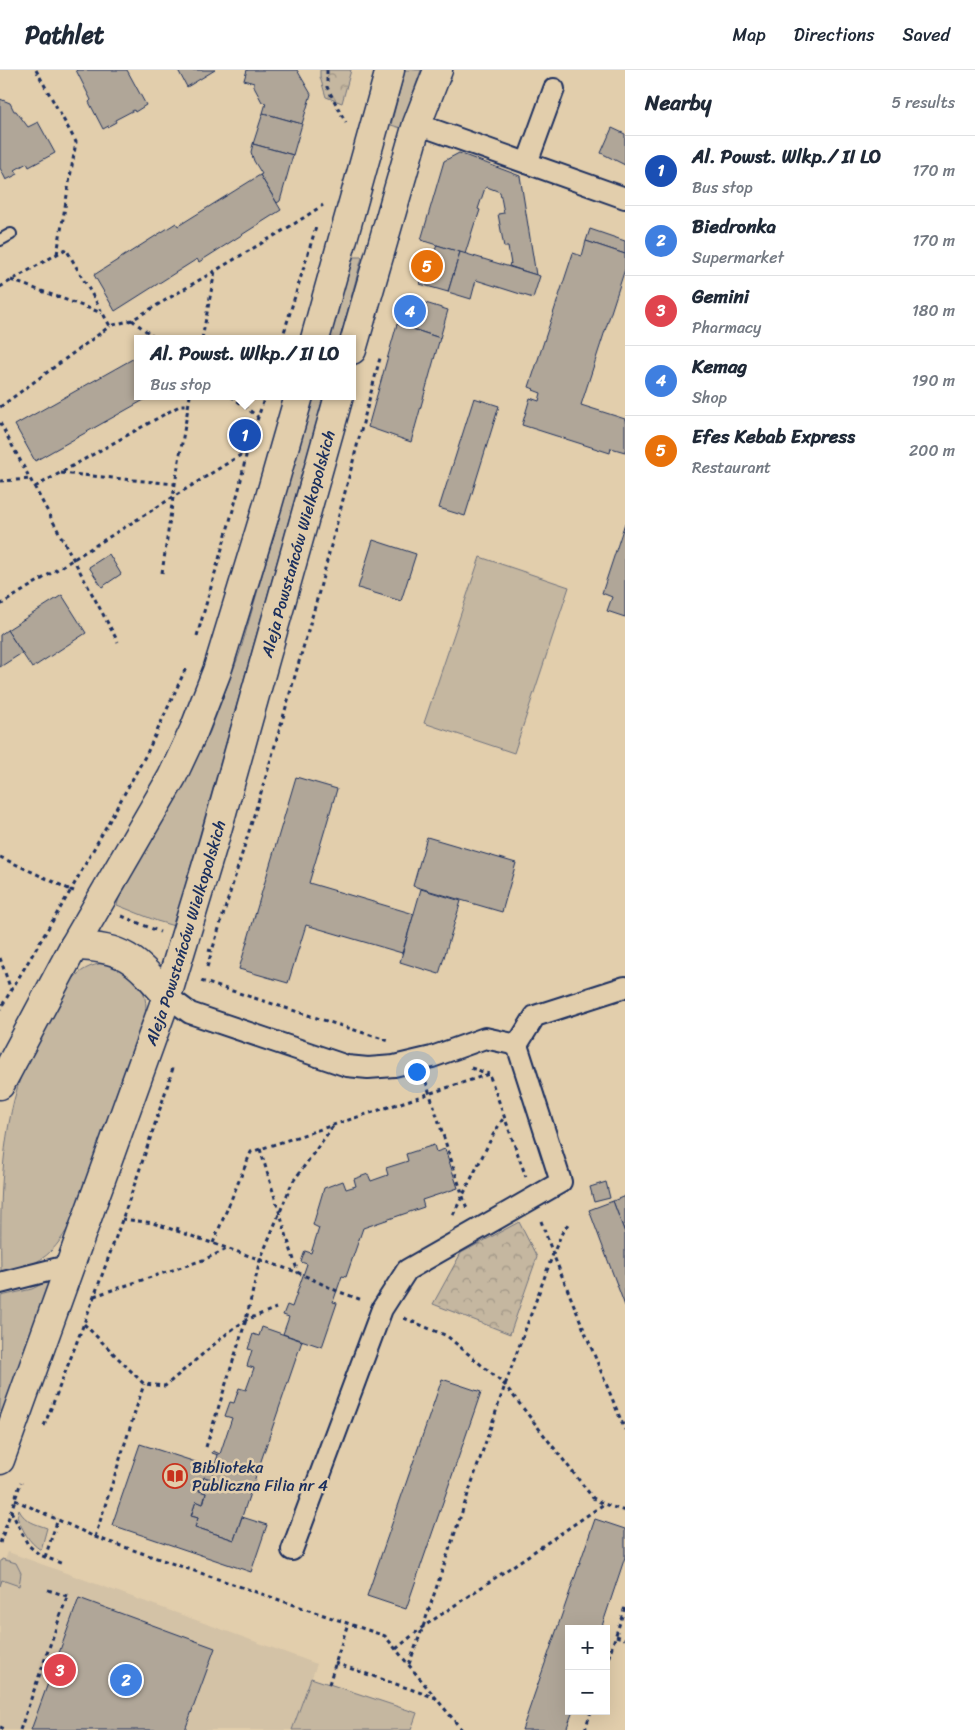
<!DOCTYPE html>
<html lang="en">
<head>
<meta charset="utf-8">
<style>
  :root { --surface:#fff; --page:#f6f6f7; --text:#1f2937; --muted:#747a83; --line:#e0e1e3; --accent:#db2777 }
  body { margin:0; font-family:Sriracha,sans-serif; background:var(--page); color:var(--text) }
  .controls { position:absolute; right:15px; bottom:15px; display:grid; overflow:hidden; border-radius:0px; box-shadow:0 5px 20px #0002 }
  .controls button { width:45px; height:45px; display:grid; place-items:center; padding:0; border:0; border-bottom:1px solid var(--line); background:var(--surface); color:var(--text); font:25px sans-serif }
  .you { position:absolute; left:416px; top:1001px; width:18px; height:18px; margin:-12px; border:4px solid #fff; border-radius:50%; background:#1a73e8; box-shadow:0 0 0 8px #1a73e833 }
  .badge { display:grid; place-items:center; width:32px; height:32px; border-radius:50%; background:var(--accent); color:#fff; font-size:16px; font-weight:700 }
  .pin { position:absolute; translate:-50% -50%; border:2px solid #fff; box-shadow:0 1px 5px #0006 }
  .popup { position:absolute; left:134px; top:265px; width:222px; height:65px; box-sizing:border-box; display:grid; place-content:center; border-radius:0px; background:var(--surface); filter:drop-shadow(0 1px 4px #0005); font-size:16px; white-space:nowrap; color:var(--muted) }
  .popup b { font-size:19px; color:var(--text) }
  .popup::after { content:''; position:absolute; left:50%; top:100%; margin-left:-10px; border:10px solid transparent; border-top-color:var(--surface) }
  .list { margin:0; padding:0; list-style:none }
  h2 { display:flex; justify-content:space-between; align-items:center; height:65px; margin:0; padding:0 20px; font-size:21px }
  h2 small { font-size:16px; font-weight:400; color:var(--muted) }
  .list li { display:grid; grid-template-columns:32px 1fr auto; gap:15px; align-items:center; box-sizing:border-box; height:70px; padding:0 20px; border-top:1px solid var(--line) }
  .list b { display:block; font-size:19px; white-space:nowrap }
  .list p { margin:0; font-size:16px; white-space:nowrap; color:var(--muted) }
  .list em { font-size:16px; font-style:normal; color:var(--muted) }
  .map { position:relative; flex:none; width:625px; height:1660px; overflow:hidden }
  header { display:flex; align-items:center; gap:30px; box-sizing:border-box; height:70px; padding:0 25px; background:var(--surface); border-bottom:1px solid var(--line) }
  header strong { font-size:24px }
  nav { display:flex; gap:28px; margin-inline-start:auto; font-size:18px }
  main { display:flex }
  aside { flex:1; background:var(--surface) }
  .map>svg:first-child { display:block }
  .built { fill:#d3c2a6 }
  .green { fill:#c5b7a0; stroke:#70737f }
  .forest { fill:url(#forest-crowns); stroke:#70737f }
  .building { fill:#b0a698; stroke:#1b2f5e }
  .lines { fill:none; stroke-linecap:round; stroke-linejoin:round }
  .lane-casing { stroke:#1b2f5e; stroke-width:14 }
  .street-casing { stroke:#1b2f5e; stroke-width:24 }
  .secondary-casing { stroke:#1b2f5e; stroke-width:31 }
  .path { stroke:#1b2f5e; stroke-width:3; stroke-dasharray:4 4; stroke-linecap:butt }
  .lane { stroke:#e2ceac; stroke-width:10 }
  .street { stroke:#e2ceac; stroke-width:20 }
  .secondary { stroke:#e2ceac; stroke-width:28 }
  .labels { text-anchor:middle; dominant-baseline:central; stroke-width:5; stroke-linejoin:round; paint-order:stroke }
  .street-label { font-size:16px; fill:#1b2f5e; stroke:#e2ceac }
  .poi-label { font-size:16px; fill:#1b2f5e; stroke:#e2ceac; text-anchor:start }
</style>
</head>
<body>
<header>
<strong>Pathlet</strong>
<nav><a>Map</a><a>Directions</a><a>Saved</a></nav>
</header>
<main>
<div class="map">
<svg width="625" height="1660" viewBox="0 0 625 1660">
  <defs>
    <pattern id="forest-crowns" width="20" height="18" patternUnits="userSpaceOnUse" patternTransform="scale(1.25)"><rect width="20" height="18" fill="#c5b7a0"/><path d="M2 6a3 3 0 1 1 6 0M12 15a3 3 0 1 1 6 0" fill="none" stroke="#9f9586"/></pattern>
  </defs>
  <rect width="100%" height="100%" fill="#e2ceac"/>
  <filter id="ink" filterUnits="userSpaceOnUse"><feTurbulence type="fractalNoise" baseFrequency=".02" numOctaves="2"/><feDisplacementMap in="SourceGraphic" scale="10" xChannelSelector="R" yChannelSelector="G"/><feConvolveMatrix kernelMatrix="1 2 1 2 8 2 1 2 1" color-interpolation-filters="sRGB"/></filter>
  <g filter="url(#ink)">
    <!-- built -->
    <polygon class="built" points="8,1482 317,1594 292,1660 0,1660 0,1504"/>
    <!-- green -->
    <g class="green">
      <polygon points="405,0 421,0 401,58 391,55"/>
      <polygon points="352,187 362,187 340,269 330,269"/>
      <polygon points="314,326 324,326 174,856 157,851 117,835 119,828 210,662 240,582"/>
      <polygon points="480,487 569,517 514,683 424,653"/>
      <path d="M106 893C134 900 150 918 145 948 128 995 111 1043 94 1091 82 1121 75 1156 52 1180 38 1195 20 1199 1 1202 0 1137 0 1069 21 1006 28 985 41 965 52 945 66 919 73 896 106 893Z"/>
      <polygon points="46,1212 49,1214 0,1347 1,1226 32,1219"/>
      <path d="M19 1440C25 1452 36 1454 47 1458L41 1480C28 1472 23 1460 17 1447Z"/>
      <polygon points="2,1489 16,1493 21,1503 19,1516 2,1510 0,1516 0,1493"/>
      <polygon points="311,1608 417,1643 411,1660 292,1660"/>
    </g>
    <!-- forest -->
    <g class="forest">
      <polygon points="320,0 351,0 342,33 326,27 320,7"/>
      <polygon points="519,1152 537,1187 510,1264 433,1234 461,1183"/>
    </g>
    <!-- building -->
    <g class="building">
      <polygon points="76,0 127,0 146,35 135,42 134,40 115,50 116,52 103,59 89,32 91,30"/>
      <polygon points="178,0 215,0 187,17"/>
      <polygon points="247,0 297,0 311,24 302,54 263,43 266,33 262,32 254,17 254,13 244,10"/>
      <polygon points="0,29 10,33 14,41 16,41 28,57 38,52 55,83 29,97 27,93 15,100 18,104 6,110 0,98"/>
      <polygon points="263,43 302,54 293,85 253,74"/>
      <polygon points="612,58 625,64 625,95 601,83"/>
      <polygon points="253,74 293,85 280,131 277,133 260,105 262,104 254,91 251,82"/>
      <polygon points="459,83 520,106 536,205 509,196 510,193 511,194 508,177 504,177 498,144 504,143 500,122 487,117 485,118 478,139 480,140 476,152 475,152 465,184 421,170 444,91"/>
      <polygon points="260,105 281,140 199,192 197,189 115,241 94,205 176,153 178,156"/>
      <polygon points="590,159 625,171 625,184 586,171"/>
      <polygon points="586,171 625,184 625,199 581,335 625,349 625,382 611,378 610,383 522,355 530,328 539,331 541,323 533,320 534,319 529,317 573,183 582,186"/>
      <polygon points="437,175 460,182 448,222 420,214 428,182 434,183"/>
      <polygon points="460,182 540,206 533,228 476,210 471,229 448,222"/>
      <polygon points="419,231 448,240 440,268 398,254 404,235 416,238"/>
      <polygon points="397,254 440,268 411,372 368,357"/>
      <polygon points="138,286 138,326 151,326 35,391 15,355"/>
      <polygon points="474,328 499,336 465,446 439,438"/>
      <polygon points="625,453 625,547 607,541 612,527 602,523"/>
      <polygon points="373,470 416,484 401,531 358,518"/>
      <polygon points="109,484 121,504 102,517 89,497"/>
      <polygon points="62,525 86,563 32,598 7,560"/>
      <polygon points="7,560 22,583 0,597 0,565"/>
      <polygon points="296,707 337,719 309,813 414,844 402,883 306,855 288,913 239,899"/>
      <polygon points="427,767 516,793 502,842 413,816"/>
      <polygon points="421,819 461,831 439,904 400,892"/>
      <polygon points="434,1075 436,1082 445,1079 458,1118 422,1130 424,1137 363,1158 346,1207 342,1206 333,1232 337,1233 322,1277 283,1264 289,1247 283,1245 287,1235 292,1237 307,1194 301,1192 305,1181 311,1183 319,1158 313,1155 324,1118 343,1111 346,1119 356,1116 354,1109 368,1104 371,1111 388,1105 386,1098 408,1091 406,1084"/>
      <polygon points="606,1112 610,1128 594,1132 590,1117"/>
      <polygon points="625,1126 625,1163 613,1131"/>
      <polygon points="613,1131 625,1163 625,1236 589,1140"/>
      <polygon points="262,1257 302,1271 234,1470 195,1457 198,1448 191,1446 196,1431 203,1434 206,1423 199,1421 204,1407 211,1409 214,1400 207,1398 208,1396 214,1398 218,1385 212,1383 213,1381 220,1384 232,1348 225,1346 230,1332 234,1333 239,1318 246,1320 254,1298 247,1296 252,1280 248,1279 253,1264 259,1266"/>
      <polygon points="442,1309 481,1322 406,1539 367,1526"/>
      <polygon points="140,1374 208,1396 207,1398 214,1400 211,1409 204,1407 199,1421 206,1423 203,1434 196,1431 191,1446 198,1448 195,1457 234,1470 242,1447 267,1455 251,1502 112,1455"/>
      <polygon points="595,1449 625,1459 625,1487 601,1559 569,1559 569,1641 573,1641 566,1660 522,1660"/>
      <polygon points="79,1528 215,1578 185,1660 31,1660"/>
    </g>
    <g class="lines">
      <defs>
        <polyline id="lane" points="0,170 11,164"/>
        <g id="street">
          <polyline points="417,54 625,128"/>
          <polyline points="527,93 554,19"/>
          <polyline points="167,926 190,943 347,996 368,998 394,996 432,987 485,968 517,975"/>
          <polyline points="0,1213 71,1195"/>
          <polyline points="292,1480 382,1239 407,1200 561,1112 517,975 535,946 625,917"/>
        </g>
        <g id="secondary">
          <polyline points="315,269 390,0"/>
          <polyline points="352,280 417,54 438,0"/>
          <path d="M74 876C124 877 135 889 167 926"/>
          <polyline points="0,1015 74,876 172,707 194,660 217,601 268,434 299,326"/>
          <path id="s1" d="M0 1390 167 926 214 771 339 326"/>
        </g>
      </defs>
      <!-- lane casing -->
      <use href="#lane" class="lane-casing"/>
      <!-- street casing -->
      <use href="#street" class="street-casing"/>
      <!-- secondary casing -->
      <use href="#secondary" class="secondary-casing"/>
      <!-- path -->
      <g class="path">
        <polyline points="36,0 76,72 57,184"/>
        <polyline points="327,0 327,17 346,53"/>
        <polyline points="11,210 102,243"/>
        <polyline points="0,217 66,179 110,256 132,250 294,154 323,135"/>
        <polyline points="132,250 156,269"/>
        <polyline points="202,269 215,201"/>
        <polyline points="282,269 316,157"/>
        <polyline points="231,326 258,347"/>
        <polyline points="0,337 110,256"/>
        <polyline points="0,353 118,572"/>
        <polyline points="61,403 175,414"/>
        <polyline points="0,411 31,409"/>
        <polyline points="35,417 181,335 188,335"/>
        <polyline points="162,503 175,414 190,326"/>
        <polyline points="0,535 247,381"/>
        <polyline points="197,566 239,419 247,381 265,326"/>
        <polyline points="0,787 71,820 0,939"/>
        <polyline points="74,821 71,820 147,683 186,598"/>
        <polyline points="122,846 160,862"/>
        <polyline points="208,880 212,881 267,703 316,533 380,288"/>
        <polyline points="0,888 11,920"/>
        <polyline points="207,897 212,881"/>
        <polyline points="201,911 389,971"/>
        <polyline points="471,998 489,1004"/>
        <polyline points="426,1012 467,1139"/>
        <polyline points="260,1079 298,1203"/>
        <polyline points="453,1145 493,1065 504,1047"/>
        <polyline points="122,1149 153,1153 177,1161 299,1203 337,1221 362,1230"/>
        <polyline points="541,1151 553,1184 625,1360"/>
        <polyline points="177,1161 179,1154"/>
        <polyline points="213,1173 251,1082 489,1004 526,1107"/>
        <polyline points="94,1226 203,1190 227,1179"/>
        <polyline points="404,1248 447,1266 505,1315 593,1428 604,1434 625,1441"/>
        <polyline points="84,1254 144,1314 165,1316 230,1261 246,1250 276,1238"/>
        <path d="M44 1356C91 1238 135 1119 173 998"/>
        <polyline points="206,1377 246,1250 260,1190 292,1113 333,1056"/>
        <polyline points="15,1430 95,1467 385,1566 462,1660"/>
        <polyline points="11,1441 28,1475 40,1485 63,1494"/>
        <polyline points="95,1467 144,1314"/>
        <polyline points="0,1473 21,1412"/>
        <polyline points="45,1487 58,1449"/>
        <polyline points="48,1520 67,1526"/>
        <polyline points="616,1566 625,1569"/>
        <polyline points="396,1579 420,1559 604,1434"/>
        <polyline points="335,1593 436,1628"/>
        <polyline points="409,1594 423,1557 505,1315 553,1184 562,1163 570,1151"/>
        <polyline points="606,1595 625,1537"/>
        <polyline points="329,1614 348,1553"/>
        <polyline points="0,1657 7,1660"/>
        <polyline points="20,1660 68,1524"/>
        <polyline points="585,1660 591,1641"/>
      </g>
      <!-- lane -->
      <use href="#lane" class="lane"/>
      <!-- street -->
      <use href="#street" class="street"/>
      <!-- secondary -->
      <use href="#secondary" class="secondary"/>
    </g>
  </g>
  <!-- icons -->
  <defs>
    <symbol id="library-ring" viewBox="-11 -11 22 22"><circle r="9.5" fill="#e2ceac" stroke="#c8321e" stroke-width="1.5"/><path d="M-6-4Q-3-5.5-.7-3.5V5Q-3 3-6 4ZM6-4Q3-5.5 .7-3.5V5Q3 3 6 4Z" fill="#c8321e"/></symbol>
  </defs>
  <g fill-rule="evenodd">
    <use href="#library-ring" x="161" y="1392" width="28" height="28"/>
  </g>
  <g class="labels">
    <!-- street labels -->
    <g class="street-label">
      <text stroke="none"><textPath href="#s1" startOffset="964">Aleja Powstańców Wielkopolskich</textPath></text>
      <text stroke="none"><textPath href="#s1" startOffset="559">Aleja Powstańców Wielkopolskich</textPath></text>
    </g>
    <!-- poi labels -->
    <g class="poi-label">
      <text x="192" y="1397">Biblioteka<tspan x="192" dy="18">Publiczna Filia nr 4</tspan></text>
    </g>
  </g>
</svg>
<div class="controls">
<button>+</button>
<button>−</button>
</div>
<div class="you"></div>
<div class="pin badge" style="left:245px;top:365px;background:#1a4fb4">1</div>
<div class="popup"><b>Al. Powst. Wlkp./ II LO</b>Bus stop</div>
<div class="pin badge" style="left:126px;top:1610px;background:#3f7fe0">2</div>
<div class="pin badge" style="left:60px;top:1600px;background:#e0444e">3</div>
<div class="pin badge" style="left:410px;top:241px;background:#3f7fe0">4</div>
<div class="pin badge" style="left:427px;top:196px;background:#e8710a">5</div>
</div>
<aside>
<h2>Nearby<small>5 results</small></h2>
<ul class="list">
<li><span class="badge" style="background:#1a4fb4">1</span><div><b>Al. Powst. Wlkp./ II LO</b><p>Bus stop</p></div><em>170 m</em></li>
<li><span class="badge" style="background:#3f7fe0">2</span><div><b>Biedronka</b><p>Supermarket</p></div><em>170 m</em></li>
<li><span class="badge" style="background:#e0444e">3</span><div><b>Gemini</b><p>Pharmacy</p></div><em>180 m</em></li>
<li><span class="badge" style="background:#3f7fe0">4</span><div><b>Kemag</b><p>Shop</p></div><em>190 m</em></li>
<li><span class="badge" style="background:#e8710a">5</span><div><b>Efes Kebab Express</b><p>Restaurant</p></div><em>200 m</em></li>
</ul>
</aside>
</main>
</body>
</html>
